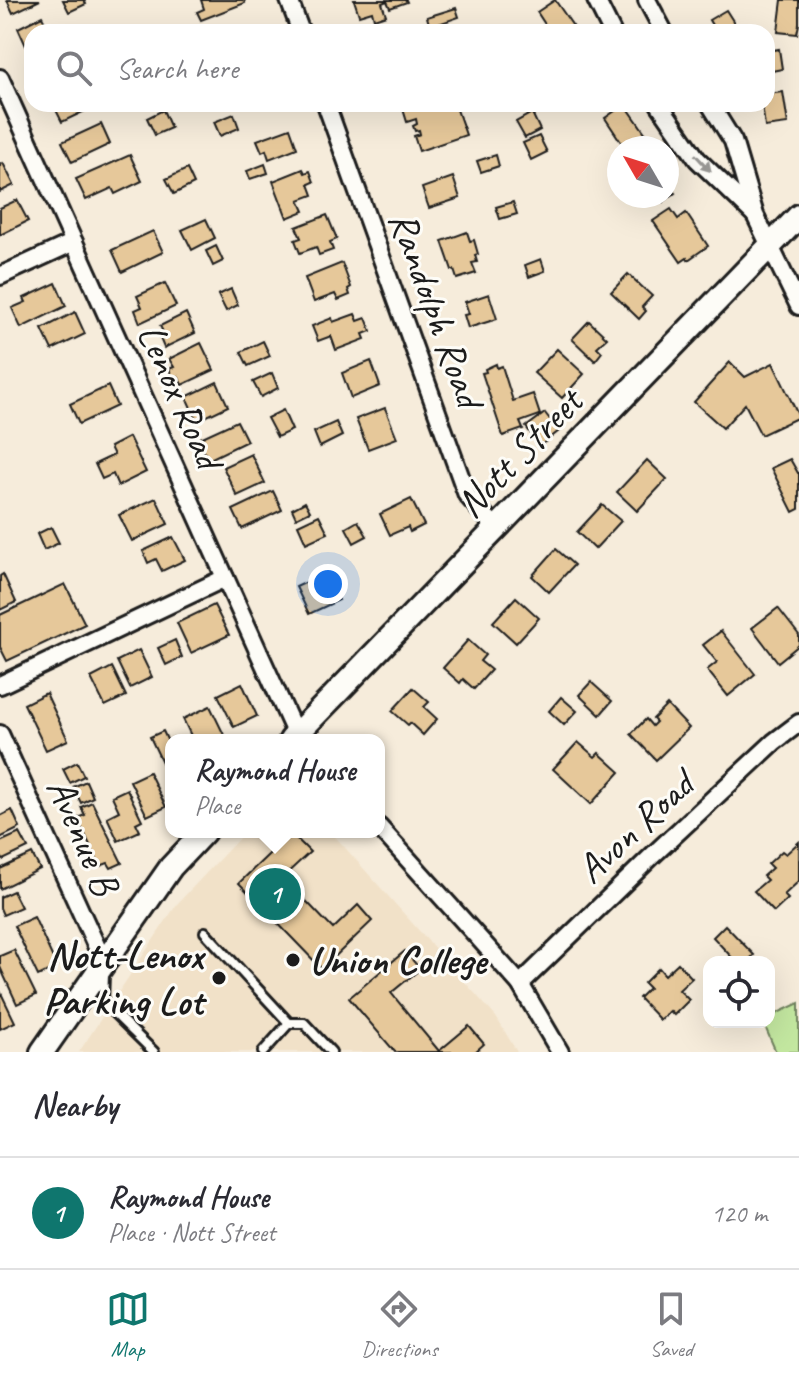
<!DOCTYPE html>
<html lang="en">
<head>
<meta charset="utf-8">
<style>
  :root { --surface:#fff; --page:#f7f7f7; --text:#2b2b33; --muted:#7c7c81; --line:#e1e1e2; --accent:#0f766e }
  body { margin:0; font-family:Caveat,sans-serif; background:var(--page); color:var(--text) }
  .controls { position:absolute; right:24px; bottom:24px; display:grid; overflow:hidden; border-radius:16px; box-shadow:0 8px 32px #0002 }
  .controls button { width:72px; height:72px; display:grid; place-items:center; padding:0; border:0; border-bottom:2px solid var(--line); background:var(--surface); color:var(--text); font:40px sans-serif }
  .compass { position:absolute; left:607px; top:136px; width:72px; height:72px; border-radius:50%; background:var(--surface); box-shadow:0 8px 32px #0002; rotate:309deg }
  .you { position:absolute; left:328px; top:584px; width:28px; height:28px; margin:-20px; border:6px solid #fff; border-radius:50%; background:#1a73e8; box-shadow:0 0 0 12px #1a73e833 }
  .badge { display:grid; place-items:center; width:52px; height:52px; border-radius:50%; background:var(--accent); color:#fff; font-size:26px; font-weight:700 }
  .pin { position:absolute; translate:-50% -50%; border:4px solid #fff; box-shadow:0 2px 8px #0006 }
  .popup { position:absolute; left:165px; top:734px; width:220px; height:104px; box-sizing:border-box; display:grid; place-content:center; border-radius:16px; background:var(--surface); filter:drop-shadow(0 2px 6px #0005); font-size:26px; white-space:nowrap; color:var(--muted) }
  .popup b { font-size:30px; color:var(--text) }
  .popup::after { content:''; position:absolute; left:50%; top:100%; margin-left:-16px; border:16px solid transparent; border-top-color:var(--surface) }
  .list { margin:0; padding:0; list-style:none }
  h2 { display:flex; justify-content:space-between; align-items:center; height:104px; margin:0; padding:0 32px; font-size:34px }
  h2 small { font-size:26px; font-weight:400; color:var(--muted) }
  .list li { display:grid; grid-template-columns:52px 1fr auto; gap:24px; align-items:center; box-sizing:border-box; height:112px; padding:0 32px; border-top:2px solid var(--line) }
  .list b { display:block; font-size:30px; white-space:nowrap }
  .list p { margin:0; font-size:26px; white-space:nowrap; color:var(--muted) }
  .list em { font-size:26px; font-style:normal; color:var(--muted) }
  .icon { flex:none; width:44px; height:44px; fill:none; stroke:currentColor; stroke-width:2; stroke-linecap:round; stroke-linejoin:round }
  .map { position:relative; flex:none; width:799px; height:1052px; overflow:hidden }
  .search { position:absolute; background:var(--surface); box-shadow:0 8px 32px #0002; left:24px; right:24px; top:24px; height:88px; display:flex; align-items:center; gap:20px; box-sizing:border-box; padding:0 28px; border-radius:24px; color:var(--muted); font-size:30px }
  .sheet { height:216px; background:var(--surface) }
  nav { display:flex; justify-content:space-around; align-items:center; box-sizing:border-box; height:112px; border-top:2px solid var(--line); background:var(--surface); font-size:22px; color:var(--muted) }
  nav a { display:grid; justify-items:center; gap:4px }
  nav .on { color:var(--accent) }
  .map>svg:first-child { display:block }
  .built { fill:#f1e1c8 }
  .green { fill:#c3e7a0; stroke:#70825e; stroke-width:2 }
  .building { fill:#e6c89a; stroke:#1c1c1c; stroke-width:2 }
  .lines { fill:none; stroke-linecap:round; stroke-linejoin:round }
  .lane-casing { stroke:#1c1c1c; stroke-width:14 }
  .street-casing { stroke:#1c1c1c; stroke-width:22 }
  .secondary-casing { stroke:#1c1c1c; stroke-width:28 }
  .lane { stroke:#fdfcf7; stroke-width:8 }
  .street { stroke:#fdfcf7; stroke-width:16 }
  .secondary { stroke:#fdfcf7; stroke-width:22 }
  .oneway { fill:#989794 }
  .poi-dot { fill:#1c1c1c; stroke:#fdfcf7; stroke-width:3 }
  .labels { text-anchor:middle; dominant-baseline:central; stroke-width:6; stroke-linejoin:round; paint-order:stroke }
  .street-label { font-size:40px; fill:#1c1c1c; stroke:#fdfcf7 }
  .poi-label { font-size:40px; font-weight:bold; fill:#1c1c1c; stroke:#fdfcf7; text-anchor:end }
</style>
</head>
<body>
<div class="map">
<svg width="799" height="1052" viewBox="0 0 799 1052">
  <rect width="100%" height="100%" fill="#f6ecdb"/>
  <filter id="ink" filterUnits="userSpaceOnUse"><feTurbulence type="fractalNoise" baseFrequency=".0125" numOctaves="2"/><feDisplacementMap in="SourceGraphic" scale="16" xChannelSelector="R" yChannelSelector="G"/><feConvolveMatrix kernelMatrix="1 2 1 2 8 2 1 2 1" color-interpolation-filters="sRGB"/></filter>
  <g filter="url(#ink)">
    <!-- built -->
    <polygon class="built" points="245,832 331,832 496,1017 517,1052 79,1052 177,904"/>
    <!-- green -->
    <polygon class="green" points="799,1003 799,1052 776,1052 763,1022 769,1022 769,1017"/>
    <!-- building -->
    <g class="building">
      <polygon points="7,0 40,0 13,13"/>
      <polygon points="63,0 84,0 86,4 69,12"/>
      <polygon points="201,0 244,0 245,3 201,20 197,12 204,9"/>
      <polygon points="354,0 406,0 407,2 390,8 387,1 382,3 386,15 374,19 372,11 359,15"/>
      <polygon points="555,0 577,32 550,32 537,12"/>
      <polygon points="782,0 799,0 799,24 797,34 778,32"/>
      <polygon points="456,8 459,17 430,27 427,17"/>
      <polygon points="726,10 740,32 716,32 709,20"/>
      <polygon points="42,16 50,32 32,32 32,45 27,48 18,28"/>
      <polygon points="779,49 782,69 767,72 767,51"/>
      <polygon points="783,92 788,124 765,127 762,104 767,104 767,94"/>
      <polygon points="53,104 84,104 87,110 62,122"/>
      <polygon points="417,104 455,104 466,135 419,151 414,136 420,134 419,130 415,131 413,126 417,124 416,119 407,122 403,109"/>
      <polygon points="625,104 648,137 631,148 625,148 605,118"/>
      <polygon points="163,110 171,128 155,135 147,118"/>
      <polygon points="532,113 540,130 525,138 516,122"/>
      <polygon points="234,114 239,128 220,136 214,122"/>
      <polygon points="101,124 110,144 72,162 62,142"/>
      <polygon points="290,128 297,148 269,159 266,150 262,152 257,140"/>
      <polygon points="539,136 547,152 531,160 523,143"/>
      <polygon points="130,155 142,181 115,194 112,188 86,200 76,179"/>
      <polygon points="496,155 499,166 481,172 477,161"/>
      <polygon points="3,163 14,185 0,192 0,164"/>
      <polygon points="265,164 268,173 250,179 247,171"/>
      <polygon points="187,169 194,184 174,194 166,179"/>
      <polygon points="303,169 305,173 310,171 314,182 309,184 313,195 299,200 304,211 287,218 273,181"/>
      <polygon points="667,169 675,181 669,185 675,193 663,202 659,196 667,196"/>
      <polygon points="453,177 460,198 429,208 422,188"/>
      <polygon points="17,200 28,221 0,235 0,208"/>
      <polygon points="513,202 517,214 500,219 496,207"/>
      <polygon points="671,209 678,219 686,213 708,246 688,260 687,258 681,262 653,221"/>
      <polygon points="327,215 337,239 330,242 333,250 319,255 316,247 300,253 295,240 301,238 296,227"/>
      <polygon points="206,219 215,238 192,250 182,230"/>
      <polygon points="153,231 163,252 122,272 112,250"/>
      <polygon points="467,232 470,241 474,240 478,254 475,255 477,262 472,263 476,273 457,279 454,270 452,270 442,241"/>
      <polygon points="216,246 223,261 213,266 206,251"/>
      <polygon points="541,259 545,271 529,277 525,265"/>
      <polygon points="342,263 351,287 348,289 350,295 338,300 335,294 314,302 305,278"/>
      <polygon points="628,274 652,296 642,307 646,311 639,319 611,292"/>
      <polygon points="56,283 66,306 21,328 12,308 26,302 24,298"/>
      <polygon points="165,283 176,306 140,323 135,310 142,307 137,296"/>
      <polygon points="231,289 238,305 226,311 218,295"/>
      <polygon points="489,294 497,319 468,328 464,315 469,314 465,302"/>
      <polygon points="75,312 85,334 52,350 42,329"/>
      <polygon points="186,313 195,333 164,348 159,336 164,334 160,326"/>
      <polygon points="355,314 358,321 366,318 371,331 363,334 365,339 336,350 331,336 318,341 312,326 332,318 333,322"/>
      <polygon points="589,321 607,338 597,347 602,352 595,361 572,339"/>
      <polygon points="263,341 270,356 248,366 241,352"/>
      <polygon points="201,343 214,370 182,385 178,376 173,378 169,369 174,367 169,359"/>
      <polygon points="557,349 584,374 562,398 534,373"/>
      <polygon points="371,361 380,386 351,398 342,373"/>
      <polygon points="730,362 745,377 773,363 799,417 761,435 745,404 723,428 694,402"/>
      <polygon points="496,364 497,368 502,366 513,401 533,394 540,415 520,422 523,429 503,436 482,373 486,372 485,369"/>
      <polygon points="272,373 278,388 261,397 253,382"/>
      <polygon points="217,382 228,406 197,421 186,397"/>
      <polygon points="108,386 117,406 79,424 70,404"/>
      <polygon points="385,408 397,438 368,449 356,419"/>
      <polygon points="283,410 292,430 277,437 267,418"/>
      <polygon points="545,413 559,431 540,446 526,427"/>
      <polygon points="237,421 247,441 208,460 198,439"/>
      <polygon points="336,422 342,436 320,447 314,432"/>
      <polygon points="129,437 146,472 118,486 113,474 102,479 95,464 114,455 110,447"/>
      <polygon points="251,454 265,483 237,496 223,467"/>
      <polygon points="790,459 798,473 799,473 799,509 793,512 771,468"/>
      <polygon points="647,460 667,479 637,511 617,492"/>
      <polygon points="273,491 282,510 242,529 233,510"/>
      <polygon points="156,498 168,524 132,541 119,515"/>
      <polygon points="411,499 424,525 410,532 408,527 390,535 380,514"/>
      <polygon points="305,502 310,511 296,518 292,509"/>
      <polygon points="602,505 621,521 595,549 577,532"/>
      <polygon points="319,515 328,533 306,543 298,525"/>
      <polygon points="358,521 367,536 354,543 346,528"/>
      <polygon points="51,527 59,543 44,550 37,534"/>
      <polygon points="173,537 185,560 162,571 156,559 148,563 143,551"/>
      <polygon points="556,549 574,565 549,592 532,576"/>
      <polygon points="326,573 339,600 309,614 296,587"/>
      <polygon points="3,574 16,602 0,610 0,576"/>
      <polygon points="65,584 85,624 7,661 0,647 0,615"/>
      <polygon points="516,597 539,618 516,643 493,622"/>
      <polygon points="214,605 229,635 191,653 177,623"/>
      <polygon points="778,608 799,635 799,645 778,662 752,628"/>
      <polygon points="721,631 755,674 728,696 707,670 717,662 703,645"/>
      <polygon points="175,640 182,657 166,665 158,648"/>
      <polygon points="468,640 485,655 480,661 491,670 474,689 463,679 460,683 443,668"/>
      <polygon points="139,650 152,677 130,688 117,661"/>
      <polygon points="112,667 126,696 105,706 91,678"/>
      <polygon points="591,682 612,701 600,715 579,695"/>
      <polygon points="242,683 257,716 234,727 218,695"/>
      <polygon points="413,688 429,702 424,707 437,719 423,735 410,723 408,725 392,711"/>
      <polygon points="46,693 68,740 46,750 24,704"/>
      <polygon points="561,697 577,711 564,725 549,711"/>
      <polygon points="667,705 689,728 656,760 631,734 646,719 652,726 656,722 653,719"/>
      <polygon points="210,706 226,739 193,740 183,719"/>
      <polygon points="163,731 170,746 171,745 171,781 150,737"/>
      <polygon points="578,742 595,757 599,753 620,772 591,804 553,769"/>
      <polygon points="77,762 84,776 70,783 63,769"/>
      <polygon points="149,772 166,807 147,816 130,781"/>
      <polygon points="86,781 93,797 81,803 73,787"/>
      <polygon points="127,789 142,820 136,823 140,831 118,841 107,817 119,811 112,796"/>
      <polygon points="92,802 122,863 111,868 108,863 100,866 77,818 85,815 81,807"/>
      <polygon points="12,810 20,828 0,838 0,816"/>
      <polygon points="20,833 28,848 3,860 0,855 0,842"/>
      <polygon points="291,833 310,852 283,877 333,929 358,905 372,921 322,969 239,883"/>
      <polygon points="799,842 799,881 784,895 788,899 774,912 754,891 767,880 763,876 772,868 768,864 782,851 786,854"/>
      <polygon points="32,854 40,869 0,889 0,869"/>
      <polygon points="13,891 21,907 3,915 0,908 0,897"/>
      <polygon points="34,917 57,967 38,976 14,926"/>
      <polygon points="725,925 754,955 747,962 736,962 713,937"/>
      <polygon points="14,950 36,995 17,1004 0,967 0,956"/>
      <polygon points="405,951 420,969 391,993 439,1051 469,1026 484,1044 475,1052 395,1052 349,998"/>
      <polygon points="678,963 692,978 679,990 689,1000 674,1015 670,1011 660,1020 639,998 649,988 644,983 659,968 665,975"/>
      <polygon points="0,991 15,1022 0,1029"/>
    </g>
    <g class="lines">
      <defs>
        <g id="lane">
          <polyline points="205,932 289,1023"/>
          <polyline points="104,974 103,1002 154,1052"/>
          <polyline points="263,1052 289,1023 304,1023 331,1052"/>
        </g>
        <g id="street">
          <polyline points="289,0 301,32"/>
          <polyline points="596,0 612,32"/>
          <polyline points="647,0 664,32"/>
          <polyline points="0,78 296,735 301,740"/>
          <polyline points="326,104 467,495 496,528"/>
          <polyline points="659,104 697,159 754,214"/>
          <polyline points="710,104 733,141 755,215 799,306"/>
          <polyline points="0,276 74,242"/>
          <polyline points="0,685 225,578"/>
          <polyline points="0,734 105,965"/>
          <polyline points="379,827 520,984 560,1052"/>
          <polyline points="520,984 653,855 774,742 799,723"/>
        </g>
        <g id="secondary">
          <polyline points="291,740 799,216"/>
          <polyline points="42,1052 171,867 204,832"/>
        </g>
      </defs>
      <!-- lane casing -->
      <use href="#lane" class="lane-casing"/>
      <!-- street casing -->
      <use href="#street" class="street-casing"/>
      <!-- secondary casing -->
      <use href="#secondary" class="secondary-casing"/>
      <!-- lane -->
      <use href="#lane" class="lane"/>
      <!-- street -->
      <use href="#street" class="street"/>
      <!-- secondary -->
      <use href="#secondary" class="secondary"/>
    </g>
    <!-- one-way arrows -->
    <defs><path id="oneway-solid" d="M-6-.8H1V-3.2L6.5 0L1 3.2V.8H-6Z" transform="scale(2)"/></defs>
    <use class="oneway" href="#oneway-solid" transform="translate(703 163) rotate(47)"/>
  </g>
  <!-- markers -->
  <g class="poi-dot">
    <circle cx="293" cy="960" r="8"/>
    <circle cx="219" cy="978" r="8"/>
  </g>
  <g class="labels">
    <!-- street labels -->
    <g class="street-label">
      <text transform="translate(436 309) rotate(70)">Randolph Road</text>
      <text transform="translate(180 396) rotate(66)">Lenox Road</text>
      <text transform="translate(519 453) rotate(-46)">Nott Street</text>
      <text transform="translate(635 827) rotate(-43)">Avon Road</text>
      <text transform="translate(83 836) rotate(66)">Avenue B</text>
    </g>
    <!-- poi labels -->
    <g class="poi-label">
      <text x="203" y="955">Nott-Lenox<tspan x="203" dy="46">Parking Lot</tspan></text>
      <text x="309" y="960" text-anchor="start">Union College</text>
    </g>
  </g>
</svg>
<div class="controls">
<button><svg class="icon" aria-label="locate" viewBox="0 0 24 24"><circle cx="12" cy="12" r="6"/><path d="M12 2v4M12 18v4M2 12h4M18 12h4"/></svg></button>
</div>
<svg class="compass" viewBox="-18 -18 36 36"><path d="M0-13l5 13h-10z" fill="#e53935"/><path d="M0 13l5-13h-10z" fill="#7c7c81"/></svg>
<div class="you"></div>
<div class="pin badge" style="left:275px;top:894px">1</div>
<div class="popup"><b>Raymond House</b>Place</div>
<div class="search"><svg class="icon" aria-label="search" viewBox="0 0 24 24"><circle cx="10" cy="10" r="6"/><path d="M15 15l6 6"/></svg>Search here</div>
</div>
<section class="sheet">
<h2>Nearby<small></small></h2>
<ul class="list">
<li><span class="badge">1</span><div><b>Raymond House</b><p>Place · Nott Street</p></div><em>120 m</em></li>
</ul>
</section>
<nav>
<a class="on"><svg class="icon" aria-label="map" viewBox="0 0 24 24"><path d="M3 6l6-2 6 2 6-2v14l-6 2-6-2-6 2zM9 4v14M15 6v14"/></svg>Map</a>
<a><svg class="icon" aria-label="directions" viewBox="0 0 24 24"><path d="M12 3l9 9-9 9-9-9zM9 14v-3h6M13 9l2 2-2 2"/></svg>Directions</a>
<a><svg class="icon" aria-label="saved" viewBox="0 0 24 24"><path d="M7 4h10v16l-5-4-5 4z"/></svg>Saved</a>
</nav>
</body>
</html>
